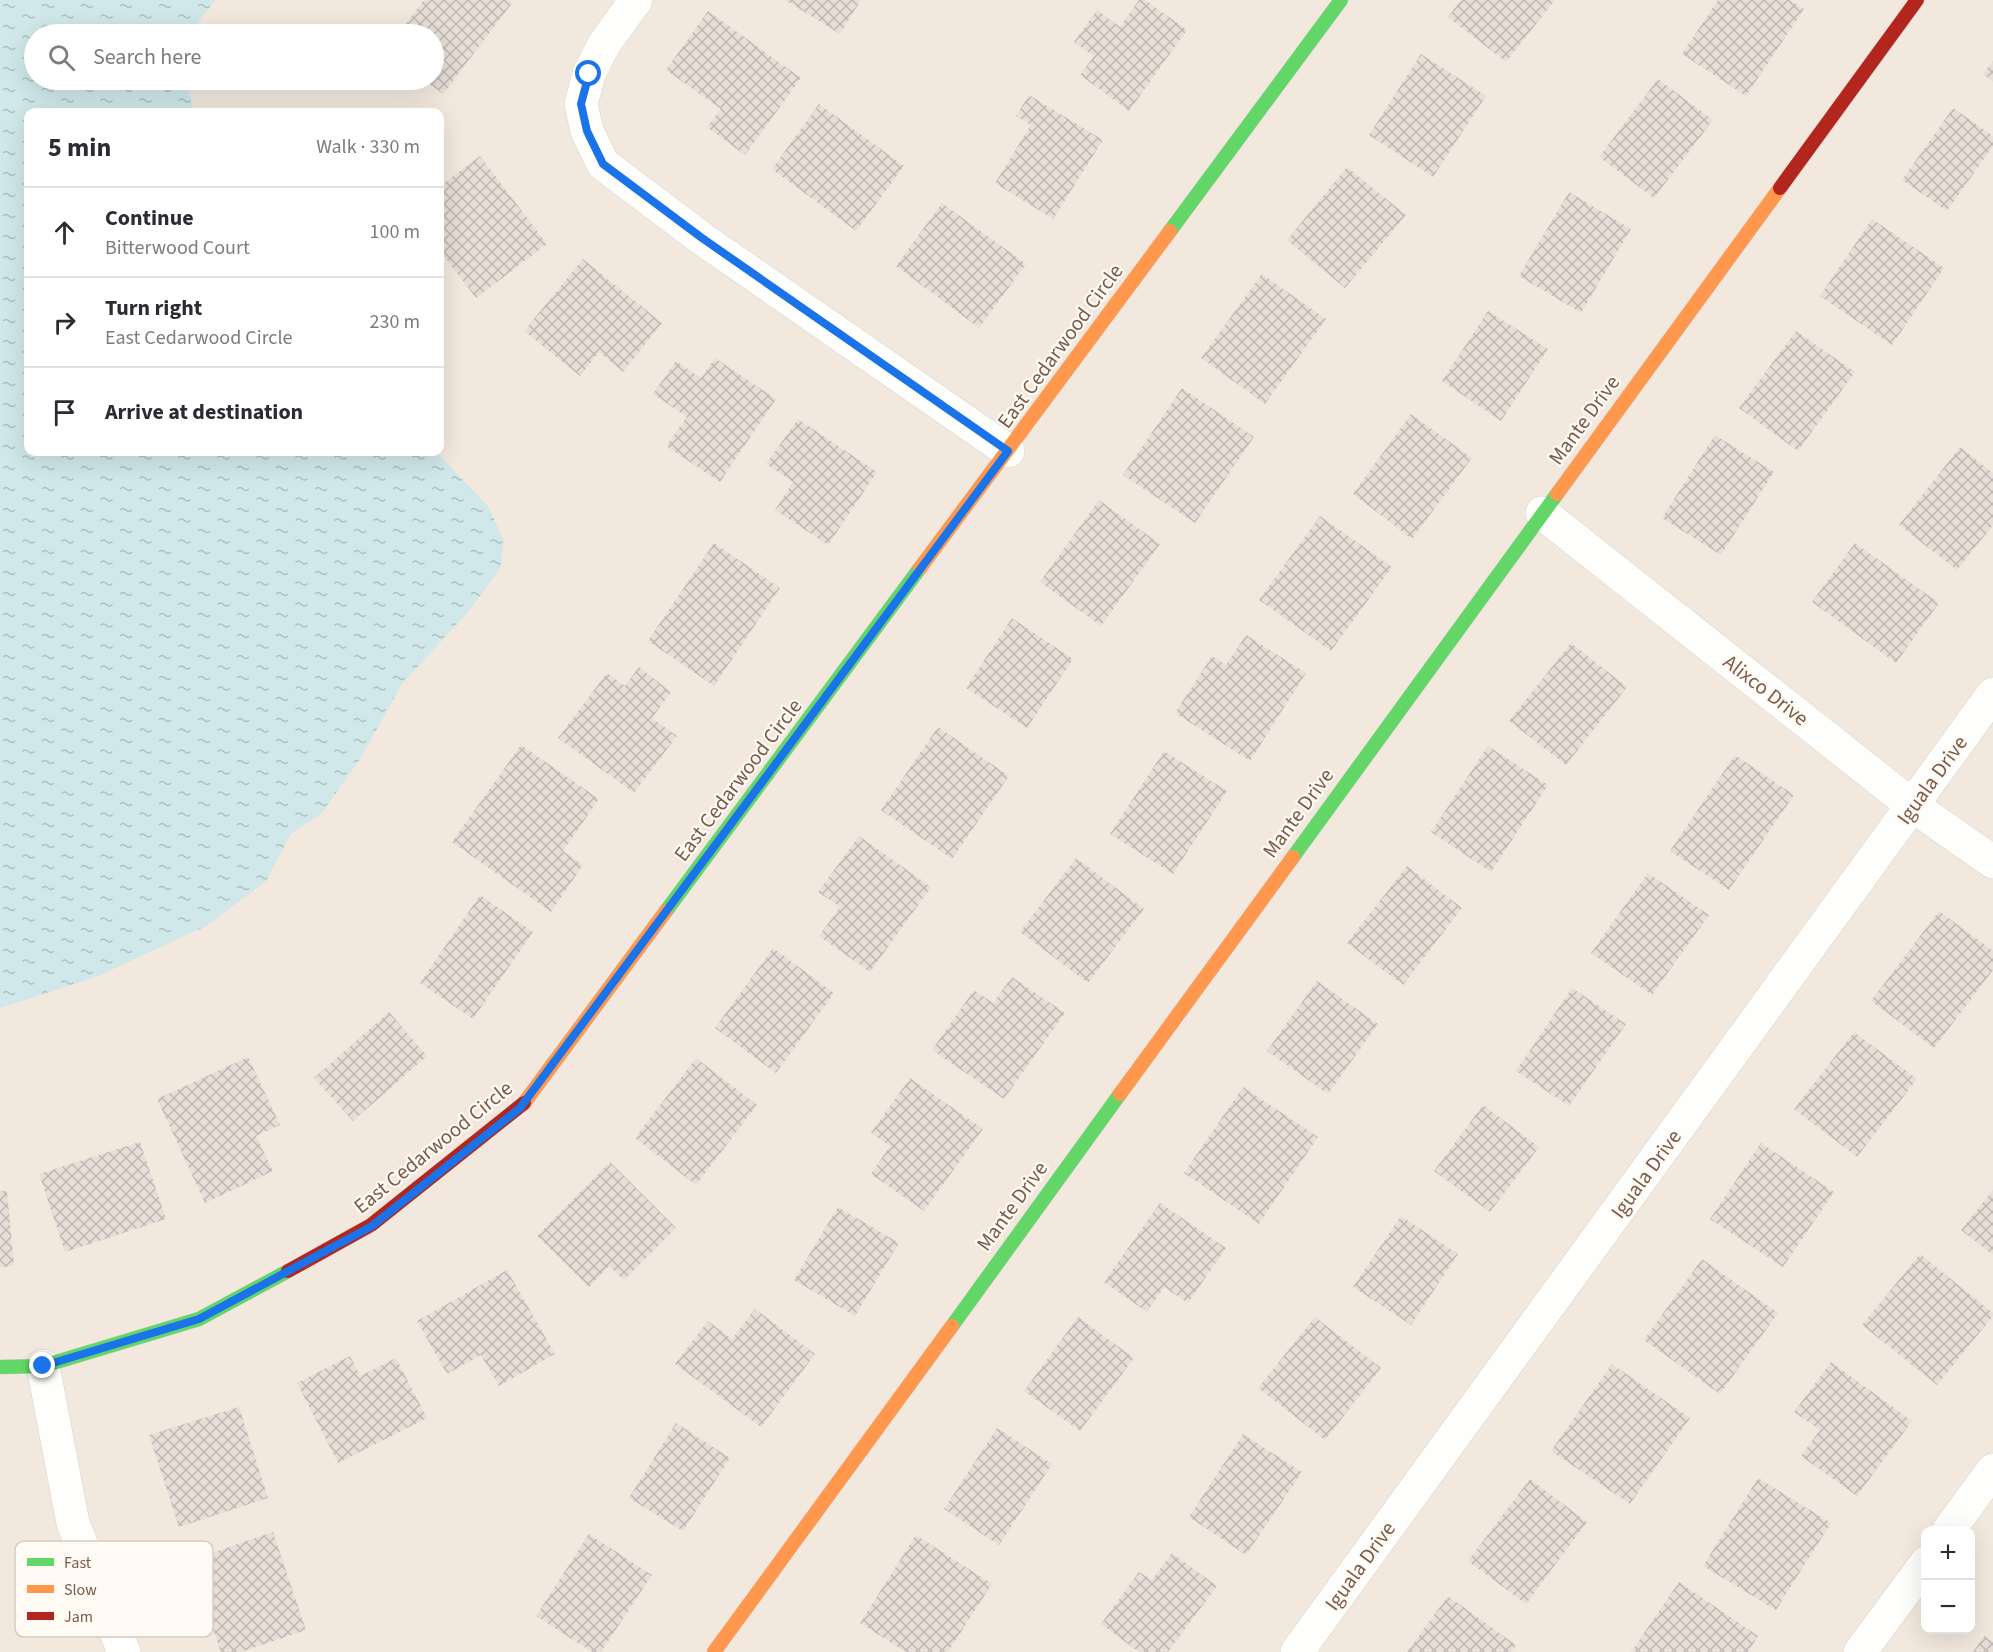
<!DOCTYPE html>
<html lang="en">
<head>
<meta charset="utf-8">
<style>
  :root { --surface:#fff; --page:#f2f2f3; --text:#2b2b33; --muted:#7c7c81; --line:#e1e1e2 }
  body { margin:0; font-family:"Source Sans 3",sans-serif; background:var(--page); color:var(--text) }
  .controls { position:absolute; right:18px; bottom:18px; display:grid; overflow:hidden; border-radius:12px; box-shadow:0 6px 24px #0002 }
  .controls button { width:54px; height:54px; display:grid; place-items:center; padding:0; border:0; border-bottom:2px solid var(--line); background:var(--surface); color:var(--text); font:30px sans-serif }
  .stop { position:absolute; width:18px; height:18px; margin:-14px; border:4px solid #1a73e8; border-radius:50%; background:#fff }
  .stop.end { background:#1a73e8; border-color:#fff; box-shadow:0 2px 6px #0008 }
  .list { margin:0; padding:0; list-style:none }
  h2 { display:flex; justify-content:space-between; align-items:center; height:78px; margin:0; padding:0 24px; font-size:26px }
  h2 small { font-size:20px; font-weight:400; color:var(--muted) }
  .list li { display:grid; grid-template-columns:39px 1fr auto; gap:18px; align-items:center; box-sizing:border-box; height:90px; padding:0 24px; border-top:2px solid var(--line) }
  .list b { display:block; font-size:22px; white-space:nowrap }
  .list p { margin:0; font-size:20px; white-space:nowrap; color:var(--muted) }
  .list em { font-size:20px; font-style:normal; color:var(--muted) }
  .icon { flex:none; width:33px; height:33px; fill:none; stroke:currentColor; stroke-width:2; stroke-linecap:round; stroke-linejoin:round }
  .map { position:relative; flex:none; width:1993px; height:1652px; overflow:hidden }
  .search { position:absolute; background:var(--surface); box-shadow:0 6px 24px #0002; left:24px; top:24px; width:420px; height:66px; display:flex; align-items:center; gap:15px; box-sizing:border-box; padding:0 21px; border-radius:33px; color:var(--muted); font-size:22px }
  .panel { position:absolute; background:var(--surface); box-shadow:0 6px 24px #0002; left:24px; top:108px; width:420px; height:348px; border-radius:12px }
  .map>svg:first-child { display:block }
  .residential { fill:#f2e8de; fill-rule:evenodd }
  .water { fill:url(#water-ripples) }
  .building { fill:url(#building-cross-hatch) }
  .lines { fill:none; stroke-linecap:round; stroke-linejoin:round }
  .street-casing { stroke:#d7d1cb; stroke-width:34 }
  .fast-casing { stroke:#d9d2cb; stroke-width:15 }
  .slow-casing { stroke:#d9d2cb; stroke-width:15 }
  .jam-casing { stroke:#d9d2cb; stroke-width:15 }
  .street { stroke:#fefefd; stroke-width:33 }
  .fast { stroke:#63d668; stroke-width:14 }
  .slow { stroke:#ff974d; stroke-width:14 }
  .jam { stroke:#b3261e; stroke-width:14 }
  .route { stroke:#1a73e8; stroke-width:8 }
  .labels { text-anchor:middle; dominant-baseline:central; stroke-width:4.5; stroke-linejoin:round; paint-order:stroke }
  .street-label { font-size:21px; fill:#7a5c4d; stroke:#fffaf3 }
  .key { fill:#fffaf3; stroke:#d7cbc1; stroke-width:1.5 }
  .key-label { font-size:16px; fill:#7a5c4d }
</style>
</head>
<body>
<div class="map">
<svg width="1993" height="1652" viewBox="0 0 1993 1652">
  <defs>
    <pattern id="water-ripples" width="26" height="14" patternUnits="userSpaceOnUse" patternTransform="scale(1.5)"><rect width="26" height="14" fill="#d0e8ea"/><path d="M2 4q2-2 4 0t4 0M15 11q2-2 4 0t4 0" fill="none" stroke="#aebfc0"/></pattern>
    <pattern id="building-cross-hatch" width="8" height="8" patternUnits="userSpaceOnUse" patternTransform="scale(1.5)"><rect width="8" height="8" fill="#e6ded7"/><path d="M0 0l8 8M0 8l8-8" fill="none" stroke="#bfb7b1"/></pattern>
  </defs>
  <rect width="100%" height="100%" fill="#f9f5f0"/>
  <!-- residential -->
  <path class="residential" d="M0 0H1993V1652H0ZM34 34H434V80H34ZM28 112H440V452H28ZM1926 1530H1970V1630H1926Z"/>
  <!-- water -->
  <polygon class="water" points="0,0 216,0 200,19 196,34 34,34 34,80 188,80 193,112 28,112 28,452 436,452 488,506 504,541 500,569 468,612 402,684 360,759 322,813 291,834 266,881 206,926 96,977 0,1008"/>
  <!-- building -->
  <g class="building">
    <polygon points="424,0 508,0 512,3 443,94 424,80 434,80 434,34 398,34"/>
    <polygon points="785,0 861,0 840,34"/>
    <polygon points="1139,0 1145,0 1187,30 1129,111 1080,75 1094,56 1074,42 1097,10 1120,27"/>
    <polygon points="1461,0 1555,0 1506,62 1448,17"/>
    <polygon points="1718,0 1790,0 1804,9 1746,96 1682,54"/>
    <polygon points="708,11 801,78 745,155 707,127 721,109 666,70"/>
    <polygon points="1421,54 1486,96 1433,177 1369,135"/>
    <polygon points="1993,61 1993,82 1983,74"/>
    <polygon points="1658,79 1713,120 1654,198 1599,157"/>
    <polygon points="1029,95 1103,140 1053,219 995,183 1031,125 1016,116"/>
    <polygon points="819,104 904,166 856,231 772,169"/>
    <polygon points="1953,108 1993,136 1993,146 1947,211 1902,180"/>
    <polygon points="480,156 547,244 476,298 440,251 440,226 445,222 440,215 440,186"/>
    <polygon points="1347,167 1406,215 1345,288 1287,240"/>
    <polygon points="1569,192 1631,229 1581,313 1519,276"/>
    <polygon points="942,203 1026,264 979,328 896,266"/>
    <polygon points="1872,219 1944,268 1892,345 1820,296"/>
    <polygon points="583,259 662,323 623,372 599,352 580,376 524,331"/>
    <polygon points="1262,274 1326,319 1265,404 1201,358"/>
    <polygon points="1488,311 1548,349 1501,421 1442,381"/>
    <polygon points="1796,331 1855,372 1798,451 1739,408"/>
    <polygon points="715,358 776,399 720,482 666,446 687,417 653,394 676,361 701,378"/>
    <polygon points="1182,388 1254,437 1195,523 1123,475"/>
    <polygon points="1411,414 1472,458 1412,539 1353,494"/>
    <polygon points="798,419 877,472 828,545 775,510 793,482 766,464"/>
    <polygon points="1715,435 1774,472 1721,555 1662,518"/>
    <polygon points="1960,447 1993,473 1993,525 1957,570 1899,525"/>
    <polygon points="1099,500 1160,544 1101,626 1040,582"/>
    <polygon points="1320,516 1392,567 1331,651 1259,600"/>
    <polygon points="714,543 780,588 714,686 648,641"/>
    <polygon points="1855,543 1939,603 1896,663 1812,602"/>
    <polygon points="1012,618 1073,659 1027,728 966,688"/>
    <polygon points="1246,635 1306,673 1250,761 1175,713 1212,656 1226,665"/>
    <polygon points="1571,643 1627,687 1566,765 1509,721"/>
    <polygon points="639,667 671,692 652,718 677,736 634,793 558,738 607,673 625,686"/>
    <polygon points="938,727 1009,776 952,859 881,810"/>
    <polygon points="521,745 599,799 563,851 583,865 551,912 452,842"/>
    <polygon points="1488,746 1548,785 1491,872 1431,832"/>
    <polygon points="1164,751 1227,791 1173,874 1110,834"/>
    <polygon points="1735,755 1794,795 1729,890 1670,851"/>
    <polygon points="859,836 931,887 870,972 819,936 840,907 818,892"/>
    <polygon points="1076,858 1144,909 1088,983 1020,932"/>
    <polygon points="1407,866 1462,908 1403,985 1347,943"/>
    <polygon points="1648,873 1709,915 1652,995 1591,953"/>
    <polygon points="480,895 533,932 473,1019 420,983"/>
    <polygon points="1939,911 1993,951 1993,970 1934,1048 1871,1001"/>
    <polygon points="773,948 834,993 776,1073 715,1028"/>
    <polygon points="1012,977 1065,1013 1004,1099 932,1050 974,990 993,1003"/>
    <polygon points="1317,981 1378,1024 1328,1094 1267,1051"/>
    <polygon points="1572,988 1626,1024 1569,1106 1516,1071"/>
    <polygon points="389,1012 427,1056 353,1121 314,1078"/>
    <polygon points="1854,1032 1917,1079 1857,1157 1794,1109"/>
    <polygon points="248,1057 280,1125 256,1136 273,1171 205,1203 157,1099"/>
    <polygon points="696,1058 757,1105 696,1185 635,1138"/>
    <polygon points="910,1078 983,1129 924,1211 871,1174 890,1146 871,1133"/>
    <polygon points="1243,1087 1318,1137 1259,1224 1184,1173"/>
    <polygon points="1483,1105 1539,1147 1490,1212 1434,1171"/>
    <polygon points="140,1142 166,1219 65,1252 39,1174"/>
    <polygon points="1761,1143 1834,1192 1783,1267 1710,1219"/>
    <polygon points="610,1162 676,1228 624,1280 609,1266 589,1287 537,1236"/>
    <polygon points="1993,1190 1993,1255 1961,1230"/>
    <polygon points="0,1191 7,1191 14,1266 0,1267"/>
    <polygon points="1160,1203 1226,1248 1188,1303 1164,1287 1147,1312 1104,1282"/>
    <polygon points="838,1207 899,1243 855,1316 794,1280"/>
    <polygon points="1401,1216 1458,1254 1411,1325 1353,1287"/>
    <polygon points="1920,1254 1993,1313 1993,1316 1937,1385 1862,1325"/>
    <polygon points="1702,1259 1778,1313 1720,1394 1644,1340"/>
    <polygon points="507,1270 555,1354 499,1386 481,1355 447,1374 417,1321"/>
    <polygon points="755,1309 815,1354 761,1427 675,1364 708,1321 732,1339"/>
    <polygon points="1078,1317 1134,1358 1080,1431 1024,1391"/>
    <polygon points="1315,1317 1381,1368 1325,1440 1258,1388"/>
    <polygon points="350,1356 360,1376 396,1358 427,1418 338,1463 297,1383"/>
    <polygon points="1831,1362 1912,1421 1857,1496 1801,1456 1820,1430 1794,1412"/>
    <polygon points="1612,1364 1690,1418 1630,1504 1551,1451"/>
    <polygon points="239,1407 268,1498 179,1527 149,1435"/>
    <polygon points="676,1423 730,1458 683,1531 629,1498"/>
    <polygon points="997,1428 1052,1464 999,1545 944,1509"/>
    <polygon points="1243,1434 1302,1472 1246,1555 1189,1517"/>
    <polygon points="1758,1478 1831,1523 1776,1610 1703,1566"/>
    <polygon points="1530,1479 1587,1522 1526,1604 1468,1561"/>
    <polygon points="273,1532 306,1630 241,1652 221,1652 189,1561"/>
    <polygon points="589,1534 652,1575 601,1652 592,1652 536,1616"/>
    <polygon points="916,1535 992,1584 948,1652 906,1652 860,1623"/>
    <polygon points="1172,1553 1217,1586 1168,1652 1139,1652 1101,1624 1139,1572 1152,1580"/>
    <polygon points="1679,1582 1758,1636 1748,1652 1631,1652"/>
    <polygon points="1448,1596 1516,1645 1511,1652 1407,1652"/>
    <polygon points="1984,1636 1993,1642 1993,1652 1973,1652"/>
  </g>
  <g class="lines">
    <defs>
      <g id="street">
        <polyline points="636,0 604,44 589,74 581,104 587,131 603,164 701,238 1008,451"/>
        <polyline points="1542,513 1913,806 1993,862"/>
        <polyline points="43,1366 73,1523 124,1652"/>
        <polyline points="1949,1530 1993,1470"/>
        <polyline points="1297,1652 1993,694"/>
        <polyline points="1860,1652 1926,1563"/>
      </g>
      <g id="fast">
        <polyline points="1170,231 1341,0"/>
        <polyline points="1293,857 1557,494"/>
        <polyline points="666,911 920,568"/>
        <polyline points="952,1326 1120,1094"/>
        <polyline points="0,1367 43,1366 199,1319 288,1271"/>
      </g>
      <g id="slow">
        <polyline points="1557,494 1780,188"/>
        <polyline points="920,568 1170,231"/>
        <polyline points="1120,1094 1293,857"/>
        <polyline points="524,1103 666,911"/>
        <polyline points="714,1652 952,1326"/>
      </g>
      <g id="jam">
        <polyline points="1780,188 1917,0"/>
        <polyline points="288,1271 371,1225 524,1103"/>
      </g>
    </defs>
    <!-- street casing -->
    <use href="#street" class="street-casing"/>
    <!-- fast casing -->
    <use href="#fast" class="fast-casing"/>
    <!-- slow casing -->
    <use href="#slow" class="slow-casing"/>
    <!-- jam casing -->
    <use href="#jam" class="jam-casing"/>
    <!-- street -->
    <use href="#street" class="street"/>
    <!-- fast -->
    <use href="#fast" class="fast"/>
    <!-- slow -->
    <use href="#slow" class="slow"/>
    <!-- jam -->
    <use href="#jam" class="jam"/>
  </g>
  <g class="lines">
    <!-- route -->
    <polyline class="route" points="43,1366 199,1319 372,1226 520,1108 1008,451 702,238 603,164 587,131 581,104 589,74"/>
  </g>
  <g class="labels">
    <!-- street labels -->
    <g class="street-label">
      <text transform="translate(1060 346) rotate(-54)">East Cedarwood Circle</text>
      <text transform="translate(1584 420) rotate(-54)">Mante Drive</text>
      <text transform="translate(1766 690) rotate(38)">Alixco Drive</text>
      <text transform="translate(738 780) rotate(-53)">East Cedarwood Circle</text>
      <text transform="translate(1932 780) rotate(-54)">Iguala Drive</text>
      <text transform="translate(1298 813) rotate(-54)">Mante Drive</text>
      <text transform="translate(433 1147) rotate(-39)">East Cedarwood Circle</text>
      <text transform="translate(1646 1174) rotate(-54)">Iguala Drive</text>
      <text transform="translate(1012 1206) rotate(-54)">Mante Drive</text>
      <text transform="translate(1360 1566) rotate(-54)">Iguala Drive</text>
    </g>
  </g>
  <!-- legend -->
  <rect x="15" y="1541" width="198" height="96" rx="9" class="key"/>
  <rect x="27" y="1558" width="27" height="8" fill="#63d668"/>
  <rect x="27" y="1585" width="27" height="8" fill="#ff974d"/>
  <rect x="27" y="1612" width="27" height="8" fill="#b3261e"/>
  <g class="key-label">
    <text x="64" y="1568">Fast</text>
    <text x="64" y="1595">Slow</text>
    <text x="64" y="1622">Jam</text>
  </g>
</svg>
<div class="controls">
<button>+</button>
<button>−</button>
</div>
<div class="stop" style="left:589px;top:74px"></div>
<div class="stop end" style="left:43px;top:1366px"></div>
<div class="search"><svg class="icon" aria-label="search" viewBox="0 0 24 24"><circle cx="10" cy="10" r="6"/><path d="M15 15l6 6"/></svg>Search here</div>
<section class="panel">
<h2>5 min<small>Walk · 330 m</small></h2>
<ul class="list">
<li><svg class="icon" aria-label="ahead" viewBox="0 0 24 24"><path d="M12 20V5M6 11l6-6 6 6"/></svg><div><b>Continue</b><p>Bitterwood Court</p></div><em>100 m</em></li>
<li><svg class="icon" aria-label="right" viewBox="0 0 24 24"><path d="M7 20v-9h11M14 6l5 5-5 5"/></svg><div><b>Turn right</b><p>East Cedarwood Circle</p></div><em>230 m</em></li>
<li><svg class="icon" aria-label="arrive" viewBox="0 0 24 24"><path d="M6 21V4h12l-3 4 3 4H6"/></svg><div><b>Arrive at destination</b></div></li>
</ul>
</section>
</div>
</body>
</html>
